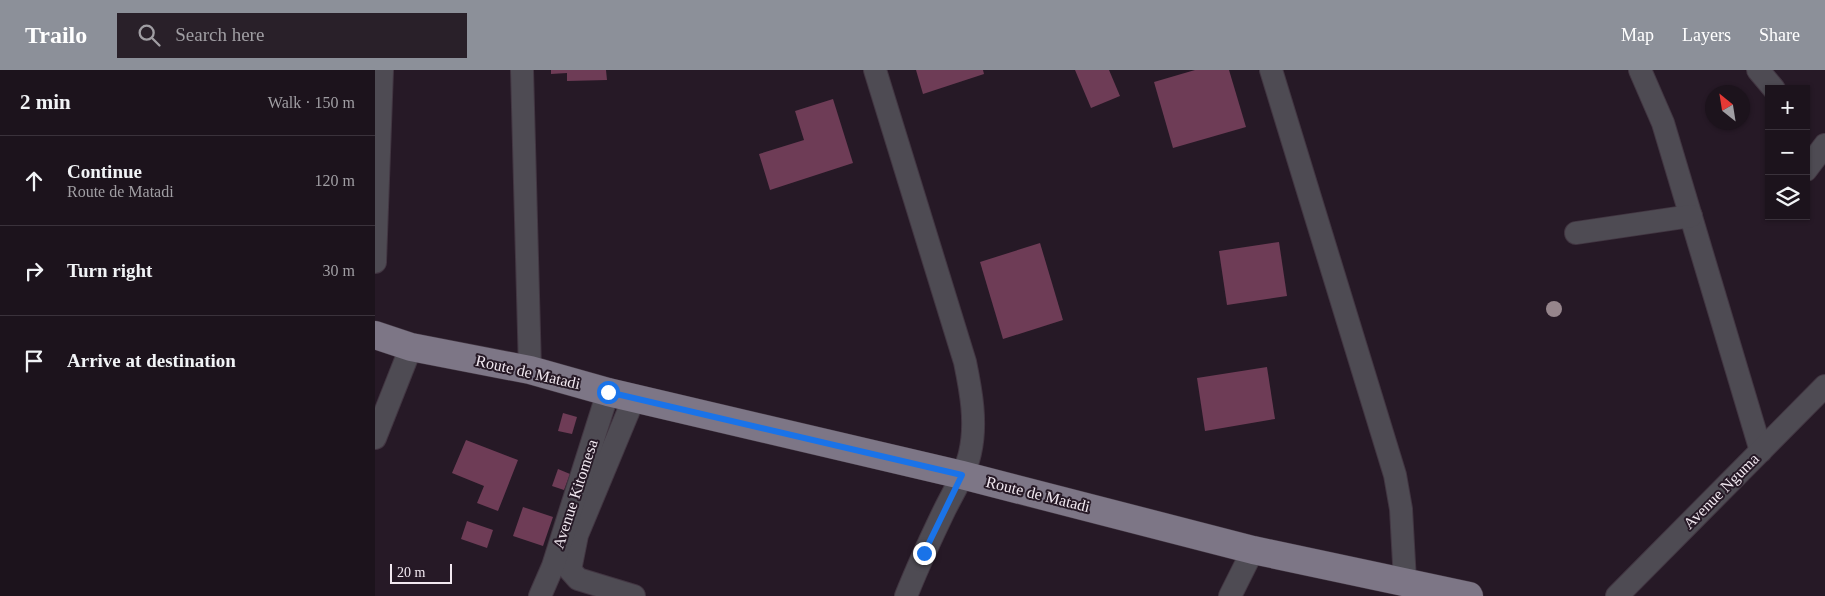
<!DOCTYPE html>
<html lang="en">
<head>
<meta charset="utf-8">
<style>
  :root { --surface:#1c131c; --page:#292029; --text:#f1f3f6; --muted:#a09ea3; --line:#3a323b; --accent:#8c9099 }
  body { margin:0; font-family:Georgia,serif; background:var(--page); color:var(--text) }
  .controls { position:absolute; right:15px; top:15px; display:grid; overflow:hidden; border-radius:0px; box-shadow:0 1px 4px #0004 }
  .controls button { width:45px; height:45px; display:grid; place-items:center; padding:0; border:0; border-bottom:1px solid var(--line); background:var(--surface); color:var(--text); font:25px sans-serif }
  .compass { position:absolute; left:1330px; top:15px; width:45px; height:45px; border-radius:50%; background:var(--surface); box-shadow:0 1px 4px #0004; rotate:330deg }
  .scale { position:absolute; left:15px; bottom:12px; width:62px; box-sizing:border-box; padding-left:5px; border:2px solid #f1e8f0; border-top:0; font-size:14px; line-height:18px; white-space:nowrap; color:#f1e8f0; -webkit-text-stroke:4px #261926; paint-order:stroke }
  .stop { position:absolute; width:15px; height:15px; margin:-11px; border:4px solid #1a73e8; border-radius:50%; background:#fff }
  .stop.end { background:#1a73e8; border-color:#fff; box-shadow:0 1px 5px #0008 }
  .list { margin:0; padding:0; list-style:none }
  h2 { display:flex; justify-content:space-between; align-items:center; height:65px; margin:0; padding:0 20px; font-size:21px }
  h2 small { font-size:16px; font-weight:400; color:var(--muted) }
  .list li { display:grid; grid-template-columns:32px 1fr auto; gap:15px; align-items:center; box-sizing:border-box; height:90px; padding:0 20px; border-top:1px solid var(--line) }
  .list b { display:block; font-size:19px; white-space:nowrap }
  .list p { margin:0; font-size:16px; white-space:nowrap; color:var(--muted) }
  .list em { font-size:16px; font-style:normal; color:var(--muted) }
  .icon { flex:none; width:28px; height:28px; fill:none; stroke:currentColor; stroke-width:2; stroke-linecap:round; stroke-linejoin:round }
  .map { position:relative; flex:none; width:1450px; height:526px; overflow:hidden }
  header { display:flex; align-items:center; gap:30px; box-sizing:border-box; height:70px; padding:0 25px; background:var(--accent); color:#fff }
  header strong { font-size:24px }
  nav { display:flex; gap:28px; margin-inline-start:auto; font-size:18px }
  .search { width:350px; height:45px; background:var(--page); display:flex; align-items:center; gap:12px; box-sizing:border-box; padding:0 18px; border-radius:0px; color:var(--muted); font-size:19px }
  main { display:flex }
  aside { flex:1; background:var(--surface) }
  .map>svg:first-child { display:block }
  .building { fill:#6e3c56 }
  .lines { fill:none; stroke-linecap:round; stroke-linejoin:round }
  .minor-casing { stroke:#423642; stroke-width:24 }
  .major-casing { stroke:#423642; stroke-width:29 }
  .minor { stroke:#4e4b53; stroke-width:22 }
  .major { stroke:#7d7686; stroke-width:28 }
  .tree { fill:#96858c }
  .route { stroke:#1a73e8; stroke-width:6 }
  .labels { text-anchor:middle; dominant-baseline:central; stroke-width:4; stroke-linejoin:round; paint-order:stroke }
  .street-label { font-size:16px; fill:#f1e8f0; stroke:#261926 }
</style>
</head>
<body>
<header>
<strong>Trailo</strong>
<div class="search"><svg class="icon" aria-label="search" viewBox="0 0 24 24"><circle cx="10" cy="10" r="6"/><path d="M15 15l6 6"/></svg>Search here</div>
<nav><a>Map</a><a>Layers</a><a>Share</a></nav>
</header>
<main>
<aside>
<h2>2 min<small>Walk · 150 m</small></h2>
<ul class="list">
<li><svg class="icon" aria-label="ahead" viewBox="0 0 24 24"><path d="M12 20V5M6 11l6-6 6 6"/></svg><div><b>Continue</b><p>Route de Matadi</p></div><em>120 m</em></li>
<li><svg class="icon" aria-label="right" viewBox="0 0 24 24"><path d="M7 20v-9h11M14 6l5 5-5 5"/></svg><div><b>Turn right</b></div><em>30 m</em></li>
<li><svg class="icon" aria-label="arrive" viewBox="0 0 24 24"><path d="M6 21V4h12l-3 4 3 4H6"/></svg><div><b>Arrive at destination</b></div></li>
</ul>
</aside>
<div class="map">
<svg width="1450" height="526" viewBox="0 0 1450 526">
  <rect width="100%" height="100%" fill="#261926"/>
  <!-- building -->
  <g class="building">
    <polygon points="176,0 231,0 232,10 192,11 192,3 176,4"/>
    <polygon points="541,0 608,0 609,4 548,24"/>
    <polygon points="700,0 734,0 745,26 716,38"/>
    <polygon points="820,0 854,0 871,57 798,78 779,12"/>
    <polygon points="458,29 478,93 395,120 384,84 429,70 420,41"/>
    <polygon points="904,172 912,226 852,235 844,181"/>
    <polygon points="665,173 688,250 628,269 605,192"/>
    <polygon points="892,297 900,349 830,361 822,308"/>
    <polygon points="188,343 202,347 197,364 183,361"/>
    <polygon points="91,370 143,390 123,441 102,433 109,416 77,403"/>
    <polygon points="183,399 195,404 189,420 177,416"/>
    <polygon points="148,437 178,447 168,476 138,466"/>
    <polygon points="92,451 118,460 112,478 86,469"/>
  </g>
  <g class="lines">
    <defs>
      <g id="minor">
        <polyline points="147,0 155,300"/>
        <path d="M500 0 590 292C596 321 602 353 595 383 591 402 579 421 570 439 556 468 543 496 531 526"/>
        <polyline points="896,0 1020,405 1026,439 1030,511"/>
        <polyline points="1265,0 1288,53 1386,381"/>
        <polyline points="1383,0 1399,19"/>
        <polyline points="1431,100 1450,75"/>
        <polyline points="1201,163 1316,146"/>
        <polyline points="0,192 7,0"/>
        <polyline points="259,328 202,465 195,500 203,509 259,526"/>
        <polyline points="0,368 36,277"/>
        <polyline points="165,526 178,496 233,322"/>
        <polyline points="855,526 878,480"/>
        <polyline points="1242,526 1450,316"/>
      </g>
      <polyline id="major" points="0,265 36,277 155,300 233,322 587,405 878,480 1094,526"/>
    </defs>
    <!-- minor casing -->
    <use href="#minor" class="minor-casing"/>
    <!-- major casing -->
    <use href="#major" class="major-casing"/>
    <!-- minor -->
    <use href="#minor" class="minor"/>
    <!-- major -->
    <use href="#major" class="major"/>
  </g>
  <!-- trees -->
  <circle class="tree" cx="1179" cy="239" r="8"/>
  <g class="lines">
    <!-- route -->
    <polyline class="route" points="233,322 587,405 549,483"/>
  </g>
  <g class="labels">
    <!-- street labels -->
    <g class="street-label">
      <text transform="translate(153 302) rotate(13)">Route de Matadi</text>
      <text transform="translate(1346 421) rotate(-45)">Avenue Nguma</text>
      <text transform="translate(200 424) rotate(-72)">Avenue Kitomesa</text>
      <text transform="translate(663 424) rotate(14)">Route de Matadi</text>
    </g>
  </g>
</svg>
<div class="controls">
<button>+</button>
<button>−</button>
<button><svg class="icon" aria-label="layers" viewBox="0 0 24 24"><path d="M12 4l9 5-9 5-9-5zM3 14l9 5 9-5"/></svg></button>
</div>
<svg class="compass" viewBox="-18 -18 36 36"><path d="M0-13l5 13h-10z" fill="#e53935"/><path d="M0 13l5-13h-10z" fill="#a09ea3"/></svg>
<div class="scale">20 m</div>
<div class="stop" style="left:233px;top:322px"></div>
<div class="stop end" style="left:549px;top:483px"></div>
</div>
</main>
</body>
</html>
